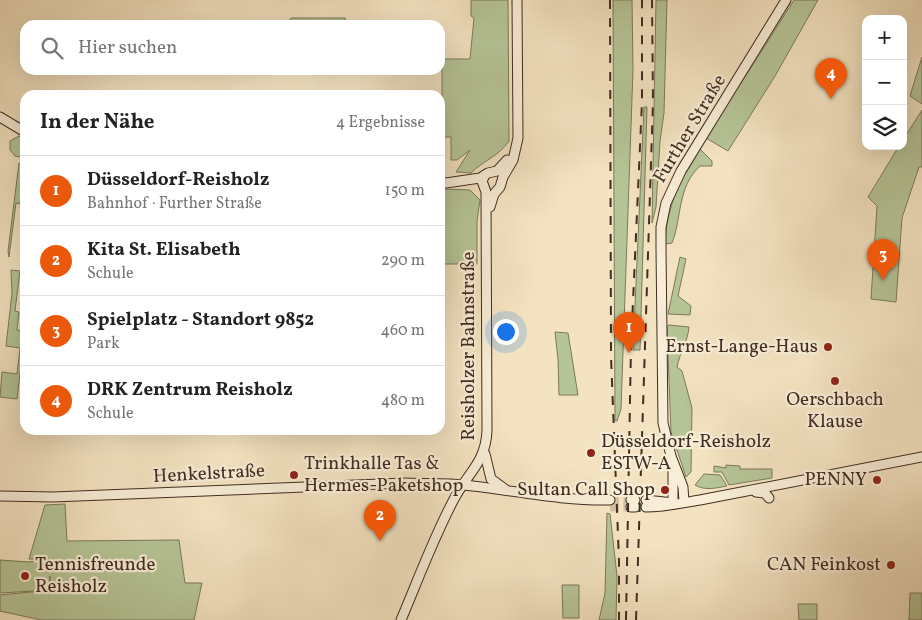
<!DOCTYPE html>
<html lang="de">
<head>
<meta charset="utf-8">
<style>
  :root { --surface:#fff; --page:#f2f2f2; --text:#222; --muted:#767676; --line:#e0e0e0; --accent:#ea580c }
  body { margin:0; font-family:Vollkorn,serif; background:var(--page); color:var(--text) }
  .controls { position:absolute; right:15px; top:15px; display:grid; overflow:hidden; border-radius:10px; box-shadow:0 5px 20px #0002 }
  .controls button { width:45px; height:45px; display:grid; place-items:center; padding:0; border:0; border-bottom:1px solid var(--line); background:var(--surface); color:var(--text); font:25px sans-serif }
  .you { position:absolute; left:505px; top:331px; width:18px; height:18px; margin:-12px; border:4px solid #fff; border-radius:50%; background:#1a73e8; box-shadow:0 0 0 8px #1a73e833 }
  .badge { display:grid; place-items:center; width:32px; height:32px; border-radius:50%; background:var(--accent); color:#fff; font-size:16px; font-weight:700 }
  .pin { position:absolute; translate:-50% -41px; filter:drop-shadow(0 1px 2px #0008) }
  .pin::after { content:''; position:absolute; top:26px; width:18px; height:15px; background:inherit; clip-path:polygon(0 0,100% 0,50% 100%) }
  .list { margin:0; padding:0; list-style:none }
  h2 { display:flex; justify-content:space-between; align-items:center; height:65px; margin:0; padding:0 20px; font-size:21px }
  h2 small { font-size:16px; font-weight:400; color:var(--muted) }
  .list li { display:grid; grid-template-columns:32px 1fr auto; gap:15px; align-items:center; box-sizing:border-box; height:70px; padding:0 20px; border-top:1px solid var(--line) }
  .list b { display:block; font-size:19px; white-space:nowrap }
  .list p { margin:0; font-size:16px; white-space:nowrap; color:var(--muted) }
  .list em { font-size:16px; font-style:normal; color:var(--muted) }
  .icon { flex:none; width:28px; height:28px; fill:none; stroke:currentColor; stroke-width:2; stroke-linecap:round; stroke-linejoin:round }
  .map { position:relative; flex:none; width:922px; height:620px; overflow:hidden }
  .search { position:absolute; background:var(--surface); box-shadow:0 5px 20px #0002; left:20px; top:20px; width:425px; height:55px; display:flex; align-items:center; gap:12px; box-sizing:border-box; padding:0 18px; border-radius:15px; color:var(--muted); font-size:19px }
  .panel { position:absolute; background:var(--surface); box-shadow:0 5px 20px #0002; left:20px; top:90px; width:425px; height:345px; border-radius:15px }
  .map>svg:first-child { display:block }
  .green { fill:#b6c597; stroke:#7c795c }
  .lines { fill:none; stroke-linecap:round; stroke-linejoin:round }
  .secondary-tunnel { stroke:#d0bfa1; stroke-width:9; stroke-dasharray:9 4.5; stroke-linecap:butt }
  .secondary-casing { stroke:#422d22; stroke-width:11 }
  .secondary { stroke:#f8edd7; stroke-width:9 }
  .rail { stroke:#422d22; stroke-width:2; stroke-dasharray:9 9; stroke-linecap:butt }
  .poi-dot { fill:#8f2418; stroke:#f8edd7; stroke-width:2 }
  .labels { text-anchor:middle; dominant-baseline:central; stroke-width:4.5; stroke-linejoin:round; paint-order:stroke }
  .street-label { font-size:19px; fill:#422d22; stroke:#f8edd7 }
  .poi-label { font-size:19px; fill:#422d22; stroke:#f8edd7; text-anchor:end }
</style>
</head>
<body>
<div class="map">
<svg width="922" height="620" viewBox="0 0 922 620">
  <rect width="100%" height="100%" fill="#f4e3c1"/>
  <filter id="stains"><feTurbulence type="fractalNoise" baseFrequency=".004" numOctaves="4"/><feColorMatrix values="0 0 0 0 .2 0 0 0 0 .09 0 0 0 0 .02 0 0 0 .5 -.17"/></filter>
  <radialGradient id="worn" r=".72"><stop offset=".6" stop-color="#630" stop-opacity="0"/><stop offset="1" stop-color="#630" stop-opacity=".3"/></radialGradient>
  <!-- green -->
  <g class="green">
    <path d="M471 0H508L509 141C499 156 483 161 471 173L456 172 470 150 457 160H451V137H442V59H470L474 18 471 16Z"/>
    <polygon points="613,0 632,0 633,70 621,409 617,421 615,421"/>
    <polygon points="656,0 667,0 664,113 660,141 656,207 652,223"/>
    <polygon points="794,0 818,0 775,76 728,151 706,138"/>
    <polygon points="291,18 345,18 347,25 287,25"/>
    <polygon points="922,57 922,104 910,96"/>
    <polygon points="644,107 647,107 640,350 633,350"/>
    <polygon points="922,110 922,167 919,167 902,218 896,302 871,299 877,206 868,197 899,146 903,146 903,140"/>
    <polygon points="19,136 25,140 25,158 15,156 10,150 10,141"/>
    <path d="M699 148 712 161V166H700C677 187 682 218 672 243L665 244C667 204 680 181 699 148Z"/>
    <polygon points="19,163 24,165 20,204 16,203 9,257 8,251"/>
    <polygon points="444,189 470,190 480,200 477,221 477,264 444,264"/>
    <polygon points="680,257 686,259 678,296 691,306 690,315 668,314"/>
    <polygon points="11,270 20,271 15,311 19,312 17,330 25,332 17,399 0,397 2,372 17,374 20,348 6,346 12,293"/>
    <path d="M669 325 689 327C688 341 680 352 677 367L682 371 692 408 691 472 686 477 671 432 667 326Z"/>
    <polygon points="555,332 568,333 578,395 559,395 558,359"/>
    <polygon points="726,465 740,466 740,469 772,469 772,478 729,485 722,472 714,472 714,466 726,468"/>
    <path d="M704 474 720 475 727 486C716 488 705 491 695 485Z"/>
    <polygon points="65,504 67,541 179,540 185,583 202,583 194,620 41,620 0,611 0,595 51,590 50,576 50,590 0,593 0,560 28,562 49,559 29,559 45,505"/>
    <polygon points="607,513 610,514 617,576 616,620 599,620 605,593"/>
    <polygon points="562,585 579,585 579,618 563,618"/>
    <polygon points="910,593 922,593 922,620 909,620"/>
    <polygon points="798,604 817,604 817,620 799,620"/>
  </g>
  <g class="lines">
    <!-- secondary-tunnel -->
    <g class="secondary-tunnel">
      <polyline points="610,500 631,500"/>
      <polyline points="610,507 631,507"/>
    </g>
    <defs>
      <g id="secondary">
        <polyline points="0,117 25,132"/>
        <polyline points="446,183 480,178 488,173 497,171 507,160"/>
        <polyline points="490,207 494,194 500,187 503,177 513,160 518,138 517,0"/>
        <polyline points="485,454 491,479 506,490"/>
        <polyline points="756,492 765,493 769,498"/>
        <path d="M0 496 53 497 406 483C425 484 445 483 464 485 513 490 560 501 610 500"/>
        <polyline points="631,500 635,500"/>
        <polyline points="646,500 673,503"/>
        <polyline points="684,502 683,487 671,456 663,423 661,248 661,227 666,203 681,171 786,0"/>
        <polyline points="673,503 673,466"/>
        <polyline points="631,507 635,507"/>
        <path d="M646 507C664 507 682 503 700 500L922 457"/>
        <path d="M401 620C418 580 433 539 453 501 467 473 486 463 487 430L486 192 482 181 485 175"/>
      </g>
    </defs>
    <!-- secondary casing -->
    <use href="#secondary" class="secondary-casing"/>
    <!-- secondary -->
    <use href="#secondary" class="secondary"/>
    <!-- rail -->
    <g class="rail">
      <polyline points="610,0 611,356 619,561 619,620"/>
      <polyline points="626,620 631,346 642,102 642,0"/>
      <polyline points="636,620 653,102 652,0"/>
    </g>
  </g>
  <!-- markers -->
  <g class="poi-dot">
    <circle cx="828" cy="347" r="5"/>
    <circle cx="835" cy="381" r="5"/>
    <circle cx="591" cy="453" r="5"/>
    <circle cx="294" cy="475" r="5"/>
    <circle cx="877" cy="480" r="5"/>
    <circle cx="665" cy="490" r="5"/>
    <circle cx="891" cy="565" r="5"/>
    <circle cx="25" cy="576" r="5"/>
  </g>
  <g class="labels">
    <!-- street labels -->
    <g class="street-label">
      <text transform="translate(690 129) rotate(-59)">Further Straße</text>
      <text transform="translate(469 346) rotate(-90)">Reisholzer Bahnstraße</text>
      <text transform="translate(209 474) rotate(-3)">Henkelstraße</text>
    </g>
    <!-- poi labels -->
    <g class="poi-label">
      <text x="818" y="347">Ernst-Lange-Haus</text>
      <text x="835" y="400" text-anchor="middle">Oerschbach<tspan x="835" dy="22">Klause</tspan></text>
      <text x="601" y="442" text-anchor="start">Düsseldorf-Reisholz<tspan x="601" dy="22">ESTW-A</tspan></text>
      <text x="304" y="464" text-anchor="start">Trinkhalle Tas &amp;<tspan x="304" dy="22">Hermes-Paketshop</tspan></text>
      <text x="867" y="480">PENNY</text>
      <text x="655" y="490">Sultan Call Shop</text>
      <text x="35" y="565" text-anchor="start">Tennisfreunde<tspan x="35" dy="22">Reisholz</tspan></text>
      <text x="881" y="565">CAN Feinkost</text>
    </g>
  </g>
  <rect width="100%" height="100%" filter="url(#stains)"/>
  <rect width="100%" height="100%" fill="url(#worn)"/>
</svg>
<div class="controls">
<button>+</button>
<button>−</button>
<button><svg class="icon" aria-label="layers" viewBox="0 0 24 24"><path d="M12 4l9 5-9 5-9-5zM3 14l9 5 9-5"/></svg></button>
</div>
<div class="you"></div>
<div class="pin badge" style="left:629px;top:353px">1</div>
<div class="pin badge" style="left:380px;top:541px">2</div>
<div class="pin badge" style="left:883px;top:280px">3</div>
<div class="pin badge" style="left:831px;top:99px">4</div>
<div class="search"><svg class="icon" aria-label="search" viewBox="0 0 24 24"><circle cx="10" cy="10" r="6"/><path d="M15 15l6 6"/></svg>Hier suchen</div>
<section class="panel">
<h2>In der Nähe<small>4 Ergebnisse</small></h2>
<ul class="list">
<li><span class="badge">1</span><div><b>Düsseldorf-Reisholz</b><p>Bahnhof · Further Straße</p></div><em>150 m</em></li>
<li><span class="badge">2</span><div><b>Kita St. Elisabeth</b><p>Schule</p></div><em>290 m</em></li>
<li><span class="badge">3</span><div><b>Spielplatz - Standort 9852</b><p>Park</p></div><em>460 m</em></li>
<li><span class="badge">4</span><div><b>DRK Zentrum Reisholz</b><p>Schule</p></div><em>480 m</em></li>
</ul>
</section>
</div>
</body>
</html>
